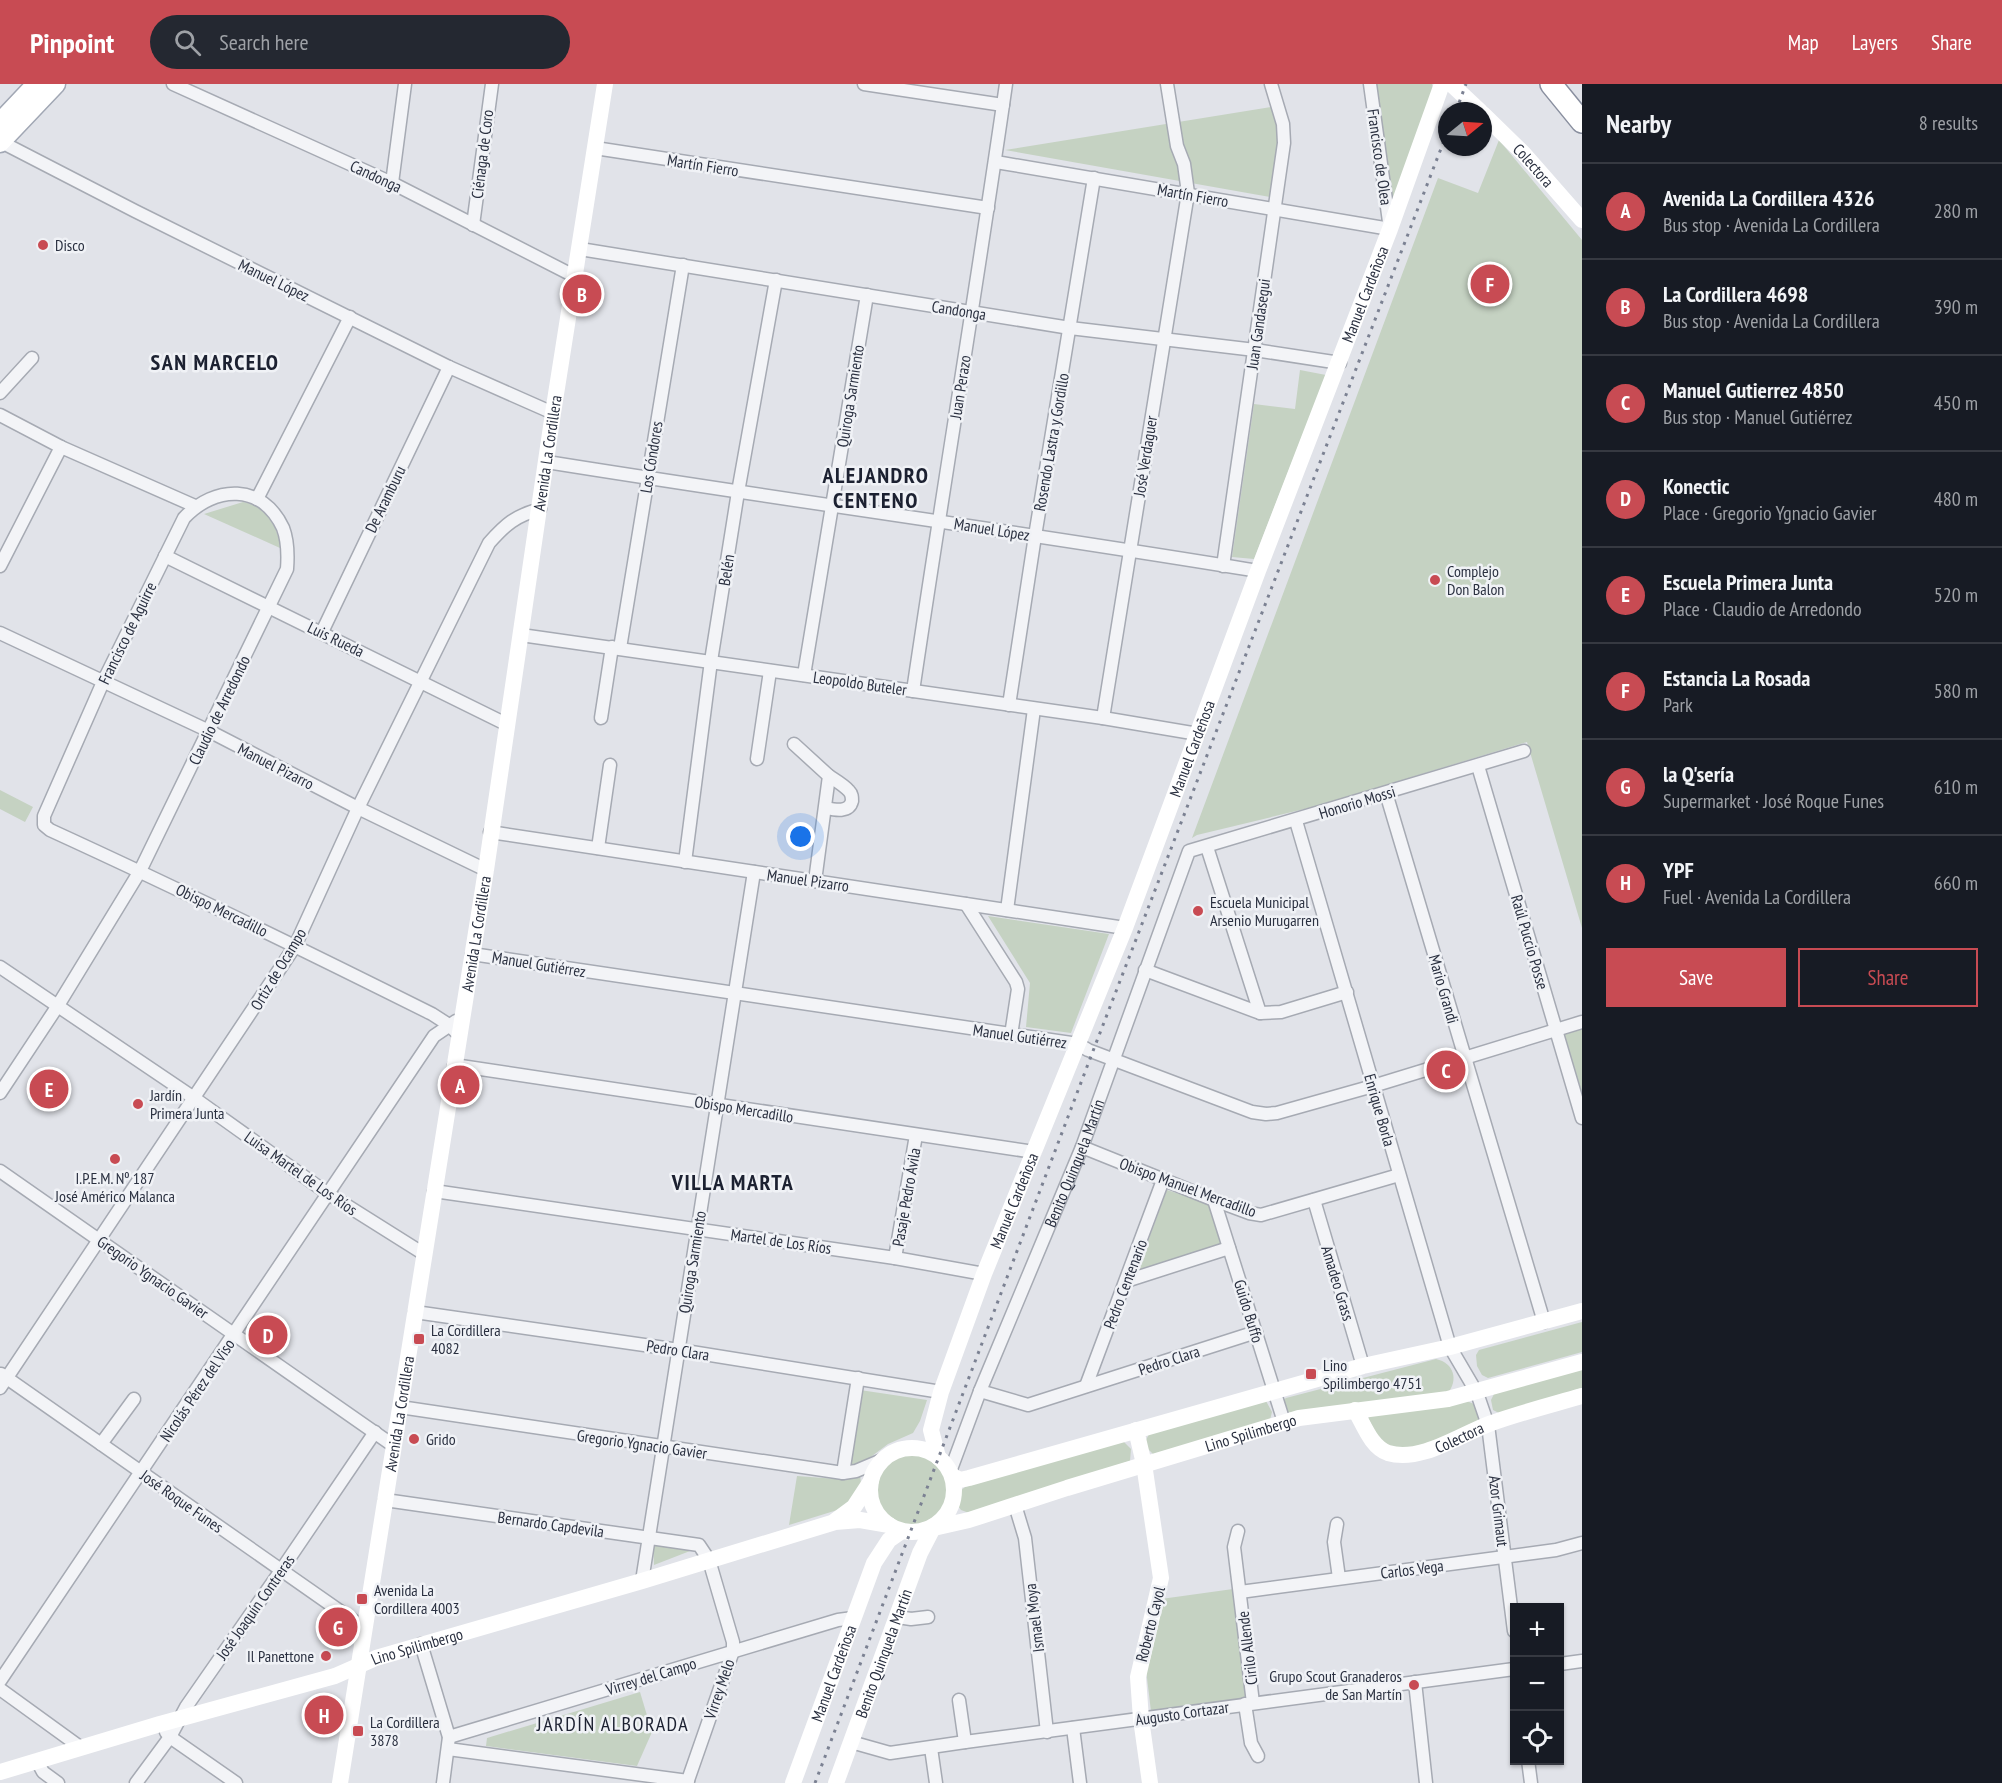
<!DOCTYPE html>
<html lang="en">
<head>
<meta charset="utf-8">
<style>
  :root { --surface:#171b24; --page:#242831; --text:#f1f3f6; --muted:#9ea1a6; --line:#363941; --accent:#c84b53 }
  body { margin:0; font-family:"PT Sans Narrow",sans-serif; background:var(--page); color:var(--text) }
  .controls { position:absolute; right:18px; bottom:18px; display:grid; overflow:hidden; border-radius:0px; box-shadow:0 2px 4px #0004 }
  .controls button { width:54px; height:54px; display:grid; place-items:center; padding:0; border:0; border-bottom:2px solid var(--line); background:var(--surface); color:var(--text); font:30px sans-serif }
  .compass { position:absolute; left:1438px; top:18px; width:54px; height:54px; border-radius:50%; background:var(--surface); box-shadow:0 2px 4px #0004; rotate:72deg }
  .you { position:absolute; left:801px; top:753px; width:21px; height:21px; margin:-15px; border:4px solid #fff; border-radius:50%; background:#1a73e8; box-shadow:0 0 0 9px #1a73e833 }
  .badge { display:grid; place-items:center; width:39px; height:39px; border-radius:50%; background:var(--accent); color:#fff; font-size:20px; font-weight:700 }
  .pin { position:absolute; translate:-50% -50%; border:3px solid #fff; box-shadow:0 2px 6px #0006 }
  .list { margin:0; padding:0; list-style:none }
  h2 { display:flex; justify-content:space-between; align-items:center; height:78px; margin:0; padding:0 24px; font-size:26px }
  h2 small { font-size:20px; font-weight:400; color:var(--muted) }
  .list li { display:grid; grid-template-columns:39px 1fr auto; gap:18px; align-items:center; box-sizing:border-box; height:96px; padding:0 24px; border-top:2px solid var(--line) }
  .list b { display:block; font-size:22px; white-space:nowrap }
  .list p { margin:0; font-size:20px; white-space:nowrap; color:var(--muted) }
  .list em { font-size:20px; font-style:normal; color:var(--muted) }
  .actions { display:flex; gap:12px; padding:18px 24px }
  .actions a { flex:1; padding:14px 0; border:2px solid var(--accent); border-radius:0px; text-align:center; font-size:21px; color:var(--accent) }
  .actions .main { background:var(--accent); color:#fff }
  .icon { flex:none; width:33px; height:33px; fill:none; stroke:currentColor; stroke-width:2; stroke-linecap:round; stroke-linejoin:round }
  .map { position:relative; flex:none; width:1582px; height:1699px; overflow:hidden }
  header { display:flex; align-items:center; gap:36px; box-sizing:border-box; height:84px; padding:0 30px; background:var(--accent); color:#fff }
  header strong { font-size:28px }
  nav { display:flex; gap:33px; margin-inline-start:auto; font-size:21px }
  .search { width:420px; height:54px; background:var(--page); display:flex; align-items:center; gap:15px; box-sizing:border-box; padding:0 21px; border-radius:33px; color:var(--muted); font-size:22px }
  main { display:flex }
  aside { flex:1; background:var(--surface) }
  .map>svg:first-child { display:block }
  .green { fill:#c5d2c2 }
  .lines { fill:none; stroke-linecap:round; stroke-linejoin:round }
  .minor-casing { stroke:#a6aab3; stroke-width:15 }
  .primary-casing { stroke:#a1a7b4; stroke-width:21 }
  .motorway-casing { stroke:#898f9f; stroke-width:24 }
  .minor { stroke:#f3f4f7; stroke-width:12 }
  .secondary { stroke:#fff; stroke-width:16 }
  .primary { stroke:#fff; stroke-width:18 }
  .motorway { stroke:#fff; stroke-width:21 }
  .rail { stroke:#7b8192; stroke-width:3; stroke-dasharray:3 6; stroke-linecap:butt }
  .poi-dot { fill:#c84b53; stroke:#f0f2f6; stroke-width:2 }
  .labels { text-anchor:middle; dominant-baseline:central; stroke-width:5; stroke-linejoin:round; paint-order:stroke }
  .street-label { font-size:16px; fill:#2a3040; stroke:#f0f2f6 }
  .poi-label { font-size:16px; fill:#2a3040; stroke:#f0f2f6; text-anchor:start }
  .quarter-label { font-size:20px; letter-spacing:1.5px; fill:#1c2131; stroke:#f0f2f6 }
  .district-label { font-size:22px; font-weight:bold; letter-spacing:1.5px; fill:#1c2131; stroke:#f0f2f6 }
</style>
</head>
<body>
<header>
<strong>Pinpoint</strong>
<div class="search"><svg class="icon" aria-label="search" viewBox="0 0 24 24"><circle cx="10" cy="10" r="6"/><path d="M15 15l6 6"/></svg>Search here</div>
<nav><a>Map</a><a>Layers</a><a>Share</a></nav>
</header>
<main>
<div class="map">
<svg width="1582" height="1699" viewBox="0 0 1582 1699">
  <rect width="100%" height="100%" fill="#e1e3e9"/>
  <!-- green -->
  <g class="green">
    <polygon points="1376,0 1432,0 1434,8 1392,122"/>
    <polygon points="1271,23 1279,51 1270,113 1005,66"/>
    <polygon points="1499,56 1582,156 1582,844 1527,658 1317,722 1197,751 1192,754 1438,94 1478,109"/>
    <polygon points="1300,286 1326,291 1254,475 1232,473 1254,320 1295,325"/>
    <path d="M243 418C264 421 279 443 280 464L204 430Z"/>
    <polygon points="0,706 33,723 25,738 0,725"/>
    <polygon points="988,832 1109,850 1071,949 1026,943 1030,899"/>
    <polygon points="1582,945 1582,1009 1564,950"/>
    <polygon points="1167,1106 1208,1119 1222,1162 1136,1189"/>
    <polygon points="1582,1238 1582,1268 1488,1294 1482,1291 1477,1282 1476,1271 1479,1266"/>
    <path d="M1436 1275C1454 1279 1459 1296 1447 1310L1295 1330 1285 1327 1282 1317 1286 1314Z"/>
    <polygon points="1582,1284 1582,1304 1499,1329 1493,1326 1491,1316 1494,1310"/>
    <polygon points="860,1306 927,1316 920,1337 913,1349 888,1360 864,1378 847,1382"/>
    <polygon points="1266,1317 1272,1328 1270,1336 1154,1371 1147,1364 1146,1356 1149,1350"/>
    <path d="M1467 1317 1476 1321 1480 1338C1454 1349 1408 1378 1383 1358 1377 1353 1372 1341 1368 1334L1371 1331Z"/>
    <polygon points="1123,1357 1131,1365 1130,1377 969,1429 961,1426 956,1419 960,1407 965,1403"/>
    <circle cx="912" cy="1406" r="35"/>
    <polygon points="860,1391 861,1399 847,1423 789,1441 797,1392 837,1395"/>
    <polygon points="653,1459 690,1467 654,1481"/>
    <polygon points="1233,1505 1248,1615 1151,1627 1146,1586 1161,1515"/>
    <polygon points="640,1608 652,1648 637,1682 486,1662 487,1654"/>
  </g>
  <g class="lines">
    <defs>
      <g id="minor">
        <polyline points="173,0 392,99 576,193"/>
        <polyline points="864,0 1003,21"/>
        <polyline points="0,55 9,62 135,127 449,283 553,329"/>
        <polyline points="595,64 988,124"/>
        <polyline points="996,78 1390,145 1370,0"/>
        <polyline points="392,99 405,0"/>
        <polyline points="473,141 492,0"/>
        <polyline points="580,165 1070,244 1255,266 1340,279"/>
        <polyline points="0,309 32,274"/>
        <polyline points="0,331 61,363 195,422"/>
        <path d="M547 378C784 416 1022 448 1258 487"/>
        <polyline points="257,415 350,233"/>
        <polyline points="165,472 506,640"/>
        <polyline points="0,482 61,363"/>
        <polyline points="1223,482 1284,59 1283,40 1271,0"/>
        <polyline points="322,548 449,283"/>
        <polyline points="0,549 209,647 358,724 486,786"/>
        <polyline points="521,551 1103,634 1198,650"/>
        <polyline points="620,564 683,181"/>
        <polyline points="804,591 867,211"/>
        <path d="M913 607C943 404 977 202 1006 0"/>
        <polyline points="1009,621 1035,452 1094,94"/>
        <polyline points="601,634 612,563"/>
        <polyline points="1103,634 1188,109 1184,80 1177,62 1167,0"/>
        <polyline points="794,660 829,692 815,797"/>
        <polyline points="757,675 770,587"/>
        <polyline points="1478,682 1582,1034"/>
        <polyline points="1386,709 1544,1238"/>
        <path d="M826 724C835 726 849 729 852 717 852 713 852 710 849 707 844 701 835 696 829 692"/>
        <polyline points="1296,737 1450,1263 1477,1309 1488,1341 1514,1547"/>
        <polyline points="490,748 1125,844"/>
        <polyline points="1207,763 1260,929"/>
        <polyline points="598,764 610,681"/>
        <polyline points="685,778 711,577 738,408 776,196"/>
        <polyline points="966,820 1016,898 1018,905 1011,951"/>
        <polyline points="1007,826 1034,625"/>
        <polyline points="472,870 1078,960 1088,966 1252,1028 1266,1030 1277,1029 1373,1002 1582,938"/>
        <polyline points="0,883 194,1014 327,1109 424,1170"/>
        <polyline points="1145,886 1260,929 1281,928 1347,908"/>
        <polyline points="454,981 1034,1068"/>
        <path d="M0 1009 57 923 140 787 287 485C288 472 288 457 283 444 262 399 215 401 184 434L103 598 44 732V741L50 746C179 805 306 867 432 930L449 941 459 951"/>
        <polyline points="1082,1063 1214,1116 1249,1129 1261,1131 1399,1091"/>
        <polyline points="0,1087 394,1362"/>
        <polyline points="434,1107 895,1174 984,1190"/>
        <polyline points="1214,1116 1284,1338"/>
        <polyline points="1314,1116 1363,1282"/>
        <polyline points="895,1174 916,1051"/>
        <polyline points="1126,1197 1229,1164"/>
        <polyline points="415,1228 679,1266 941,1308"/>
        <polyline points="1,1290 364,1544"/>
        <polyline points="1086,1302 1163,1096"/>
        <path d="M0 1304 295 862 358 724 489 459C506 440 515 432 540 425"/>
        <polyline points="980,1307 1028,1321 1256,1248"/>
        <polyline points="400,1323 843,1389 856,1387 882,1376"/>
        <polyline points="101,1360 134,1315"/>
        <path id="s1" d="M950 1388 980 1307 1082 1063 1189 767 1524 667"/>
        <polyline points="843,1389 858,1294"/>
        <polyline points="385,1416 699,1461 709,1476 733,1558 733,1567 687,1699"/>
        <polyline points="1015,1421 1025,1454 1047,1648"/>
        <polyline points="1337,1440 1334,1458 1339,1494"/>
        <polyline points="1238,1447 1234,1463 1253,1619"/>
        <polyline points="642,1497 754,788"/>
        <polyline points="1240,1508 1556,1466 1582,1459"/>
        <polyline points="898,1533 911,1535 928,1533"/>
        <polyline points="421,1560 449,1653 443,1699"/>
        <polyline points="1560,1580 1582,1577"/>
        <polyline points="0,1597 434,952 456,937"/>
        <polyline points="1415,1598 1426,1699"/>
        <polyline points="0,1605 80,1663"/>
        <polyline points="959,1616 965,1658"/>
        <polyline points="1245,1620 1251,1659 1258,1672"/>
        <polyline points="1073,1644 1080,1699"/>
        <polyline points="166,1648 170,1653 236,1699"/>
        <polyline points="449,1653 838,1536 853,1534"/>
        <polyline points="851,1658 890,1669 965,1658 1514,1585"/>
        <polyline points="931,1664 936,1699"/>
        <polyline points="448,1665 688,1697"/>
        <polyline points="1528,1676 1531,1699"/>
        <polyline points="37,1677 43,1688 58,1699"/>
        <polyline points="136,1699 170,1653 186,1623 282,1485 375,1348"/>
      </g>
      <g id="primary">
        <polyline points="0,38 36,0"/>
        <polyline points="0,59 56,0"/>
      </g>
      <polyline id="motorway" points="1551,0 1582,38"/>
    </defs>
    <!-- minor casing -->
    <use href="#minor" class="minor-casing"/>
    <!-- primary casing -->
    <use href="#primary" class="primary-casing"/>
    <!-- motorway casing -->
    <use href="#motorway" class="motorway-casing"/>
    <!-- minor -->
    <use href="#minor" class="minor"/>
    <!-- secondary -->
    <g class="secondary">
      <polyline points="1451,0 1480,27"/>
      <path id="s2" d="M1483 30 1524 70 1582 136"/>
      <path id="s3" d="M1355 1326C1364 1341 1371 1363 1388 1369 1420 1379 1460 1351 1489 1340 1519 1329 1551 1321 1582 1312"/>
      <polyline points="1136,1346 1144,1380 1161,1494 1138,1593 1141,1635 1150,1699"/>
      <circle cx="912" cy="1406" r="42"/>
      <path id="s4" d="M938 1373 931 1346 941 1308 984 1190 1125 844 1258 487 1390 145 1442 0"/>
      <polyline points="952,1392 960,1396 969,1394 1363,1282 1450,1263 1582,1227"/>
      <polyline points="835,1437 854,1423 871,1397"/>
      <path id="s5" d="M925 1446 969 1436 1067 1404 1299 1334 1448 1315 1582 1278"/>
      <path id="s6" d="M0 1688 160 1640 335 1592 376 1574 642 1497 835 1438 860 1436 889 1441"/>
      <path id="s7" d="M340 1699 486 786 553 329 605 0"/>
      <path id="s8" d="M793 1699 874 1479 889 1456 902 1447"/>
      <path id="s9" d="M836 1699 920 1469 934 1442"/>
    </g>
    <!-- primary -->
    <use href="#primary" class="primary"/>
    <!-- motorway -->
    <use href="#motorway" class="motorway"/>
    <!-- rail -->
    <g class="rail">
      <polyline points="1456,27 1466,0"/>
      <polyline points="815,1699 1093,967 1447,49"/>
    </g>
  </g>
  <!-- markers -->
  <g class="poi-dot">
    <circle cx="43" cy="161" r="6"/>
    <circle cx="1435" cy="496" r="6"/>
    <circle cx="1198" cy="827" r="6"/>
    <circle cx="138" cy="1020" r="6"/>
    <circle cx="115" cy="1075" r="6"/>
    <rect x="413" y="1249" width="12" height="12" rx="3"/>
    <rect x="1305" y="1284" width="12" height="12" rx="3"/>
    <circle cx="414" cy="1355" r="6"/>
    <rect x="356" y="1509" width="12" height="12" rx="3"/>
    <circle cx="326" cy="1572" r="6"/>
    <circle cx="1414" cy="1601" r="6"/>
    <rect x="352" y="1641" width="12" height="12" rx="3"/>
  </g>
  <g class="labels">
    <!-- street labels -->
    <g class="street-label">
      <text transform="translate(482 70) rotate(-83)">Ciénaga de Coro</text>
      <text transform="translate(1380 73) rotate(82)">Francisco de Olea</text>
      <text transform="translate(703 81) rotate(9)">Martín Fierro</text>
      <text stroke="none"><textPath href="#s2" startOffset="72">Colectora</textPath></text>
      <text transform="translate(376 92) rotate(25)">Candonga</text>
      <text transform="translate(1193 111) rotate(10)">Martín Fierro</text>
      <text transform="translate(274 196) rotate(26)">Manuel López</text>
      <text stroke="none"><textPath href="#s4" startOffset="1244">Manuel Cardeñosa</textPath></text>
      <text transform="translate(959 226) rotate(9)">Candonga</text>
      <text transform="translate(1258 240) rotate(-82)">Juan Gandasegui</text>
      <text transform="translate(960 303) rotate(-81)">Juan Perazo</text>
      <text transform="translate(850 312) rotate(-81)">Quiroga Sarmiento</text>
      <text transform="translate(1051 358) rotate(-80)">Rosendo Lastra y Gordillo</text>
      <text stroke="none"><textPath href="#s7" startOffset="1346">Avenida La Cordillera</textPath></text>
      <text transform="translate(1145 372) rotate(-81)">José Verdaguer</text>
      <text transform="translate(651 373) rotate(-81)">Los Cóndores</text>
      <text transform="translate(385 415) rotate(-64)">De Aramburu</text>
      <text transform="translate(992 445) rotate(9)">Manuel López</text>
      <text transform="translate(726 486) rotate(-81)">Belén</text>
      <text transform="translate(127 549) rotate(-64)">Francisco de Aguirre</text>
      <text transform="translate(336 555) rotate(26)">Luis Rueda</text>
      <text transform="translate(860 599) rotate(8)">Leopoldo Buteler</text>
      <text transform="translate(219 626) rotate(-64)">Claudio de Arredondo</text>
      <text stroke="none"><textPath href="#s4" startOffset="758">Manuel Cardeñosa</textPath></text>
      <text transform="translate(276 682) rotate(27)">Manuel Pizarro</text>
      <text transform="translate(1357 718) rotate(-17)">Honorio Mossi</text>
      <text transform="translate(808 796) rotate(8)">Manuel Pizarro</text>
      <text transform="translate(222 826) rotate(26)">Obispo Mercadillo</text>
      <text stroke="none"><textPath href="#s7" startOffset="860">Avenida La Cordillera</textPath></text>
      <text transform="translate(1530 858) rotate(74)">Raúl Puccio Posse</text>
      <text transform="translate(539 880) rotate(9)">Manuel Gutiérrez</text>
      <text transform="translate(278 885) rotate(-59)">Ortiz de Ocampo</text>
      <text transform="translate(1444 905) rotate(74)">Mario Grandi</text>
      <text transform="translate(1020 952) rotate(8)">Manuel Gutiérrez</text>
      <text transform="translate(744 1025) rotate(9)">Obispo Mercadillo</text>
      <text transform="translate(1380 1026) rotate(74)">Enrique Borla</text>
      <text stroke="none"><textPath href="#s1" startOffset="333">Benito Quinquela Martín</textPath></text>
      <text transform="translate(301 1089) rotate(35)">Luisa Martel de Los Ríos</text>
      <text transform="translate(1188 1103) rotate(20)">Obispo Manuel Mercadillo</text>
      <text transform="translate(906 1113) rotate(-80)">Pasaje Pedro Ávila</text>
      <text stroke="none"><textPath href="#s4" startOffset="272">Manuel Cardeñosa</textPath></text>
      <text transform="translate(781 1157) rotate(8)">Martel de Los Ríos</text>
      <text transform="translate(692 1178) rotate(-81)">Quiroga Sarmiento</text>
      <text transform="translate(153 1193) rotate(35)">Gregorio Ygnacio Gavier</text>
      <text transform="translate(1338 1199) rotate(73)">Amadeo Grass</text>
      <text transform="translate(1125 1200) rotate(-69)">Pedro Centenario</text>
      <text transform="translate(1249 1227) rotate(73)">Guido Buffo</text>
      <text transform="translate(678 1266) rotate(9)">Pedro Clara</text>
      <text transform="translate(1169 1276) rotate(-18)">Pedro Clara</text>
      <text transform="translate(197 1306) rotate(-56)">Nicolás Pérez del Viso</text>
      <text stroke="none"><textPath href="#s7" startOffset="374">Avenida La Cordillera</textPath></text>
      <text stroke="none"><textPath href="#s5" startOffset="340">Lino Spilimbergo</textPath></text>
      <text stroke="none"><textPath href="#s3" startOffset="130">Colectora</textPath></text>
      <text transform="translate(642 1360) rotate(8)">Gregorio Ygnacio Gavier</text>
      <text transform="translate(182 1417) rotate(35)">José Roque Funes</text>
      <text transform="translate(1499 1427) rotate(83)">Azor Grimaut</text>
      <text transform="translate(551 1440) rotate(8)">Bernardo Capdevila</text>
      <text transform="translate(1412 1485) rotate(-7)">Carlos Vega</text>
      <text transform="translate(255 1523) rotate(-55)">José Joaquín Contreras</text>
      <text transform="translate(1034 1534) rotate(-97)">Ismael Moya</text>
      <text transform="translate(1150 1540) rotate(-76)">Roberto Cayol</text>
      <text stroke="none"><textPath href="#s6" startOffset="436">Lino Spilimbergo</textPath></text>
      <text transform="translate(1247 1564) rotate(-97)">Cirilo Allende</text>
      <text stroke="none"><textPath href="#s9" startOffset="138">Benito Quinquela Martín</textPath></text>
      <text stroke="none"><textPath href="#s8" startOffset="117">Manuel Cardeñosa</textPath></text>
      <text transform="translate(651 1592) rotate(-17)">Virrey del Campo</text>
      <text transform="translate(719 1605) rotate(-71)">Virrey Melo</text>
      <text transform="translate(1182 1629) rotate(-8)">Augusto Cortazar</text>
    </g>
    <!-- poi labels -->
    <g class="poi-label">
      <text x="55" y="161">Disco</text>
      <text x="1447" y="487">Complejo<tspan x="1447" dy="18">Don Balon</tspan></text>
      <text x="1210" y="818">Escuela Municipal<tspan x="1210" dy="18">Arsenio Murugarren</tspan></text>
      <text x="150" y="1011">Jardín<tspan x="150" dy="18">Primera Junta</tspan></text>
      <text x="115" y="1094" text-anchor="middle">I.P.E.M. Nº 187<tspan x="115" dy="18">José Américo Malanca</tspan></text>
      <text x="431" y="1246">La Cordillera<tspan x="431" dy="18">4082</tspan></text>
      <text x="1323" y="1281">Lino<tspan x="1323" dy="18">Spilimbergo 4751</tspan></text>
      <text x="426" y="1355">Grido</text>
      <text x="374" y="1506">Avenida La<tspan x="374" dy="18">Cordillera 4003</tspan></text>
      <text x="314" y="1572" text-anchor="end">Il Panettone</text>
      <text x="1402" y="1592" text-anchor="end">Grupo Scout Granaderos<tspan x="1402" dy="18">de San Martín</tspan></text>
      <text x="370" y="1638">La Cordillera<tspan x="370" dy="18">3878</tspan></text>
    </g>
    <!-- quarter labels -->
    <g class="quarter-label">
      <text x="613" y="1640">JARDÍN ALBORADA</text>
    </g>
    <!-- district labels -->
    <g class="district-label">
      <text x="215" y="278">SAN MARCELO</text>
      <text x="876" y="391">ALEJANDRO<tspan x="876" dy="25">CENTENO</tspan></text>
      <text x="733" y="1098">VILLA MARTA</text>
    </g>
  </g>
</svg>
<div class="controls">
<button>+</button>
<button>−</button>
<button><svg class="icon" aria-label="locate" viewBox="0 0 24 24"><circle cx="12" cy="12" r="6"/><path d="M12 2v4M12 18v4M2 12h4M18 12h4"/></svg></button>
</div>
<svg class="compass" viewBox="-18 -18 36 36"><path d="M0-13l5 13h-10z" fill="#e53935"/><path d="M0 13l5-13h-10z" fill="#9ea1a6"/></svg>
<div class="you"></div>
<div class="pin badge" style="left:460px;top:1001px">A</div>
<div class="pin badge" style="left:582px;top:210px">B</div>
<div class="pin badge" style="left:1446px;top:986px">C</div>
<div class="pin badge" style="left:268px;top:1251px">D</div>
<div class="pin badge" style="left:49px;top:1005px">E</div>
<div class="pin badge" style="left:1490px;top:200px">F</div>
<div class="pin badge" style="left:338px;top:1543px">G</div>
<div class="pin badge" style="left:324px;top:1631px">H</div>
</div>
<aside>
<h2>Nearby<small>8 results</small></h2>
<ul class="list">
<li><span class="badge">A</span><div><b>Avenida La Cordillera 4326</b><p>Bus stop · Avenida La Cordillera</p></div><em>280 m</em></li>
<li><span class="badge">B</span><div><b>La Cordillera 4698</b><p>Bus stop · Avenida La Cordillera</p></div><em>390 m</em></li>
<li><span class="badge">C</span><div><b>Manuel Gutierrez 4850</b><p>Bus stop · Manuel Gutiérrez</p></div><em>450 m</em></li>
<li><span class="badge">D</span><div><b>Konectic</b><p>Place · Gregorio Ygnacio Gavier</p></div><em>480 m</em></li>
<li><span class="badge">E</span><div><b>Escuela Primera Junta</b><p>Place · Claudio de Arredondo</p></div><em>520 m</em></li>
<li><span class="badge">F</span><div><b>Estancia La Rosada</b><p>Park</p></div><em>580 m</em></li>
<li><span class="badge">G</span><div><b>la Q'sería</b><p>Supermarket · José Roque Funes</p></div><em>610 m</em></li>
<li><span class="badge">H</span><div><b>YPF</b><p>Fuel · Avenida La Cordillera</p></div><em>660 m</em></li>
</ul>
<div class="actions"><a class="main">Save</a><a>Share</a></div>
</aside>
</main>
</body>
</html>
